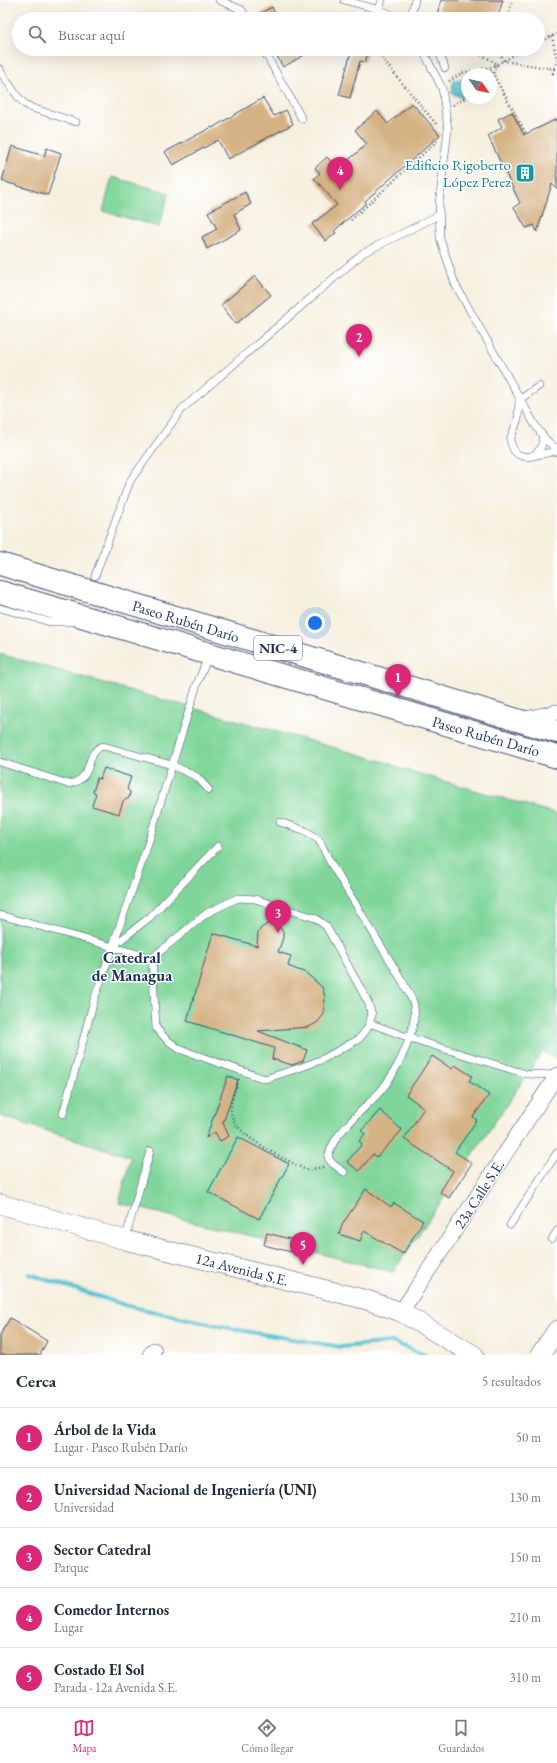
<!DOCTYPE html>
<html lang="es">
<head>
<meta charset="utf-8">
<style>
  :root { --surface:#fff; --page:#f6f6f7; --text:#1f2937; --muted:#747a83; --line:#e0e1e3; --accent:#db2777 }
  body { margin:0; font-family:"EB Garamond",serif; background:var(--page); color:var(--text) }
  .compass { position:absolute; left:461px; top:68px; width:36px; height:36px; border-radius:50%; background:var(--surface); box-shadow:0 4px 16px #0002; rotate:124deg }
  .you { position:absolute; left:315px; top:623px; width:14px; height:14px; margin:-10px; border:3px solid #fff; border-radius:50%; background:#1a73e8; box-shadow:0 0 0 6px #1a73e833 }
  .badge { display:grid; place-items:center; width:26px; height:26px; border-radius:50%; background:var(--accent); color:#fff; font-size:13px; font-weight:700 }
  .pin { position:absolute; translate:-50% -33px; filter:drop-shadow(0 1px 2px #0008) }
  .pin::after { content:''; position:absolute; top:21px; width:14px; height:12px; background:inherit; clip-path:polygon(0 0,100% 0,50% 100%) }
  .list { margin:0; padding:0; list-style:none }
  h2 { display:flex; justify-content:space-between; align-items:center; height:52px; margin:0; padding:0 16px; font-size:17px }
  h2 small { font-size:13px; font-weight:400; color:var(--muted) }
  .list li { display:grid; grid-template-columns:26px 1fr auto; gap:12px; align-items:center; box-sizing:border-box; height:60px; padding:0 16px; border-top:1px solid var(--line) }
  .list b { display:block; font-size:15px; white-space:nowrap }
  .list p { margin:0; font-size:13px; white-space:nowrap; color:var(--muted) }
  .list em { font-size:13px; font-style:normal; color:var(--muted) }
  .icon { flex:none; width:22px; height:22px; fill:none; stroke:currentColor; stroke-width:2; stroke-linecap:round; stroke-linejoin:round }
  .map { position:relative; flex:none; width:557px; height:1355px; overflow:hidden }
  .search { position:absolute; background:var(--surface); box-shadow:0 4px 16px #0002; left:12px; right:12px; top:12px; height:44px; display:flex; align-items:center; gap:10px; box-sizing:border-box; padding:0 14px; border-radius:22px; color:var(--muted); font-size:15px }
  .sheet { height:352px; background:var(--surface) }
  nav { display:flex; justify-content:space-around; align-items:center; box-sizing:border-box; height:56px; border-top:1px solid var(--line); background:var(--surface); font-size:11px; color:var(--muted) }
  nav a { display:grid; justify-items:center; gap:2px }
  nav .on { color:var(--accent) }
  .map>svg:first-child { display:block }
  .green { fill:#80d69a; stroke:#4e827c }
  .water { fill:#58c2d3; stroke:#3a7898 }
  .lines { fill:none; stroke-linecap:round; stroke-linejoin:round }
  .stream { stroke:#58c2d3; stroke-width:4 }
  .building { fill:#d5b284 }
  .service-casing { stroke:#3c4c71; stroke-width:8 }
  .minor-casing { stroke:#3c4c71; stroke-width:16 }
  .tertiary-casing { stroke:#3c4c71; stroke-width:20 }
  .trunk-casing { stroke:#3c4c71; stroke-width:24 }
  .path { stroke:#3c4c71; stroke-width:2.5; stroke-dasharray:1 3; stroke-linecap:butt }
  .service { stroke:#fff; stroke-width:7 }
  .minor { stroke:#fff; stroke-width:15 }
  .tertiary { stroke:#fff; stroke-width:19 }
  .trunk { stroke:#fff; stroke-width:22 }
  .labels { text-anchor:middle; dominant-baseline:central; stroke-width:3; stroke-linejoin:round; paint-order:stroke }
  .shield { fill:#fff; stroke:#5f6d8e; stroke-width:1 }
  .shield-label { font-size:14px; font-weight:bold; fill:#1b2f5e }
  .culture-label { font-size:15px; fill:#0d838f; stroke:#fff; text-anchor:end }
  .street-label { font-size:15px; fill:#1b2f5e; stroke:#fff }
  .neighbourhood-label { font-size:16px; font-weight:bold; fill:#1b2f5e; stroke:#fff }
</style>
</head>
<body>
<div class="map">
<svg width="557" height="1355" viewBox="0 0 557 1355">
  <rect width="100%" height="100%" fill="#fff"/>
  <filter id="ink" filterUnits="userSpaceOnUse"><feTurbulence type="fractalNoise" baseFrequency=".025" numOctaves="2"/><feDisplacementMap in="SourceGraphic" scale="8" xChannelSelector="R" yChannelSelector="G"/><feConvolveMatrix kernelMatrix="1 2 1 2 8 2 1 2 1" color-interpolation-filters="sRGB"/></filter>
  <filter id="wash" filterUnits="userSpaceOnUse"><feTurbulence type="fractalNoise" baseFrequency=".012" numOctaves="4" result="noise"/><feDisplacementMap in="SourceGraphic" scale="16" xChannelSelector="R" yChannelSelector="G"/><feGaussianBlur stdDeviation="0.9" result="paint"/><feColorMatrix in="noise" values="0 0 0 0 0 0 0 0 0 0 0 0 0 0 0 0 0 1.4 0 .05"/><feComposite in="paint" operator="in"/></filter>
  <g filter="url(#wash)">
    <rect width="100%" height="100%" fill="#f6f0df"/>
    <!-- green -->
    <g class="green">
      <polygon points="112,177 169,193 159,227 103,211"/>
      <polygon points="0,654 389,763 399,768 557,814 557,1060 543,1051 393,1272 119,1203 131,1157 0,1116"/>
    </g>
    <!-- water -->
    <polygon class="water" points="453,80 467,80 467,94 462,98 452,93"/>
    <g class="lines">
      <!-- stream -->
      <polyline class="stream" points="29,1274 128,1306 244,1331 341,1347 392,1342 425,1355"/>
    </g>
    <g id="blocks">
      <!-- building -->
      <g class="building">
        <polygon points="441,0 503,0 497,19 436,19"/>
        <polygon points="272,7 278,19 252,19 252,18"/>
        <polygon points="273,49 315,49 283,67"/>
        <polygon points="352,49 369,49 365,62 360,61 350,98 339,95"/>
        <polygon points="263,98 274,116 286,110 293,124 228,159 218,140 173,165 165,152 212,127 212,128"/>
        <polygon points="412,103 440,135 365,201 366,203 334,231 336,233 326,241 312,224 337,205 314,178 320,173 315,168 327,157 338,169 367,144 355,130 377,111 388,124"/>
        <polygon points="512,112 524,135 557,119 557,189 552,184 537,232 534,225 526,228 514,207 520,203 488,136 502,127 498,119"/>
        <polygon points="12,146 44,156 47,148 61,153 48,195 2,181"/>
        <polygon points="245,192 251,204 234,214 241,230 207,249 202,237 217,229 208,212"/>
        <polygon points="255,276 271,295 236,324 221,305"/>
        <polygon points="104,768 131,777 127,789 130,792 129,798 123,801 119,814 92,806 96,793 93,792 97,778 100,779"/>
        <polygon points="269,923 279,926 283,932 283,938 278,952 291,956 288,966 306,973 322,987 325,996 324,1014 318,1022 309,1027 258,1031 307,1050 303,1061 292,1065 272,1059 274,1048 187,1021 213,933 257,946 258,933 261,928"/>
        <polygon points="432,1056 452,1069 455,1065 472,1076 469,1081 489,1095 473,1117 477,1120 455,1152 472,1163 449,1198 440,1192 453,1171 404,1139 424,1108 406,1095"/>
        <polygon points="228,1076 238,1080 223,1123 229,1136 220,1141 215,1132 206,1138"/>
        <polygon points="380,1110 402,1130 377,1157 373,1154 359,1171 347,1162 362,1144 359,1141 365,1134 361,1131"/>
        <polygon points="238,1137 289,1164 259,1219 208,1192"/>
        <polygon points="366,1189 391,1207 394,1203 423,1221 403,1254 364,1231 360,1241 339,1234 343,1223"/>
        <polygon points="267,1233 294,1240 291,1252 264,1245"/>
        <polygon points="10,1318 47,1341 40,1355 0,1355 0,1335"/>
      </g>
    </g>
  </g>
  <g filter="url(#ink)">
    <use href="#blocks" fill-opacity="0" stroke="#3c4c71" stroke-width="1"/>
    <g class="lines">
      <defs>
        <g id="service">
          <polyline points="219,0 242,10 247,19"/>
          <polyline points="344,0 384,11 400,19"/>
          <polyline points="379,10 382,0"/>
          <polyline points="410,19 415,0"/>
          <polyline points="263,49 302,119"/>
          <polyline points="422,49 442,88 448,129 439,204 440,238 455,284 535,425 546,440 557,449"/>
          <polyline points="438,49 445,68"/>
          <polyline points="0,69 2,74 18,97 25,104 32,108 76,122"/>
          <polyline points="519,400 518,419 510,440 514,451 519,455 527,457 557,451"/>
          <polyline points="519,400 539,386"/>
          <path d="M533 455C541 451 544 443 542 435"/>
          <polyline points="95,576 130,481 182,409 363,253 439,215"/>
          <polyline points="0,608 50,622 72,622"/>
          <path d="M0 762 68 784C97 779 83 752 103 746L172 765 197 777 209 790"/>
          <path d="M280 822 306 831 319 840 330 862 403 982C406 989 410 995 413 1002 420 1024 399 1066 386 1084 378 1096 364 1107 354 1118 343 1130 331 1141 328 1158L333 1164 344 1172"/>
          <polyline points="0,915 152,958 207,913 238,898 255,899 315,918 326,926 368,1002 372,1015 367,1029 359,1039 323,1059 302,1067 265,1079 179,1049 166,1039 156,1028 152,958"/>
          <polyline points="112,947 150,917 218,846"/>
          <polyline points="369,1023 410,1038 526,1074 557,1075"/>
          <polyline points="63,1114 94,1000 146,850 197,684 208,657"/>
          <polyline points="510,1225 557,1153"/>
          <polyline points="552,1239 557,1231"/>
          <polyline points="125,1240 150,1151"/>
        </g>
        <g id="minor">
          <polyline points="521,720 557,712"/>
          <polyline points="401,1312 557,1075"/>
          <polyline points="150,1355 154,1350"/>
        </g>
        <g id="tertiary">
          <polyline points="0,1204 125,1240 367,1300 401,1312 474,1355"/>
          <polyline points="540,1355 557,1330"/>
        </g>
        <g id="trunk">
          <polyline points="0,564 557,732"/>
          <polyline points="0,592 557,757"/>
        </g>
      </defs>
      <!-- service casing -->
      <use href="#service" class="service-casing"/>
      <!-- minor casing -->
      <use href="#minor" class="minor-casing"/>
      <!-- tertiary casing -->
      <use href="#tertiary" class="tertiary-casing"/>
      <!-- trunk casing -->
      <use href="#trunk" class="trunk-casing"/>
      <!-- path -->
      <g class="path">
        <polyline points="507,19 512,0"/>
        <polyline points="552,36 557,61 554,69"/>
        <polyline points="538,42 557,34"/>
        <polyline points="374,49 437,125"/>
        <polyline points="466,49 486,57 497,64"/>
        <polyline points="498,49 504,61 554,69 553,73 557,74"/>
        <polyline points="497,65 493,74 526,134"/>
        <polyline points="489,74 492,67"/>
        <polyline points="449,81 462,73 492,67 525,49"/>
        <polyline points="453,105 467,97"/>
        <polyline points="351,220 437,141"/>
        <path d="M239 1079C235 1090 228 1104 232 1116 238 1138 286 1159 306 1170L323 1167"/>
      </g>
      <!-- service -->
      <use href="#service" class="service"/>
      <!-- minor -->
      <use href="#minor" class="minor"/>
      <!-- tertiary -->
      <use href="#tertiary" class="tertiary"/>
      <!-- trunk -->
      <use href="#trunk" class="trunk"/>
    </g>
  </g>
  <!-- icons -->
  <defs>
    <symbol id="building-square" viewBox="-11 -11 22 22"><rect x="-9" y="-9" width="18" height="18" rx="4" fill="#0f9aa8" stroke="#fff"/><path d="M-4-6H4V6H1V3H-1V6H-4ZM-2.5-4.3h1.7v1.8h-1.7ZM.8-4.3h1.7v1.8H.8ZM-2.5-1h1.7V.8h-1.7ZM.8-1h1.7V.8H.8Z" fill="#fff"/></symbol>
  </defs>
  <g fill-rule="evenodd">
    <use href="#building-square" x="514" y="162" width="22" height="22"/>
  </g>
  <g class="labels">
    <!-- shield labels -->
    <rect class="shield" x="254" y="636" width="48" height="24" rx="3"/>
    <g class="shield-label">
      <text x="278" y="648">NIC-4</text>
    </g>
    <!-- culture labels -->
    <g class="culture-label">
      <text x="511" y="164">Edificio Rigoberto<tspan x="511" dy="17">López Perez</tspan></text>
    </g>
    <!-- street labels -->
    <g class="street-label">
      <text transform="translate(186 621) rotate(17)">Paseo Rubén Darío</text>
      <text transform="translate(486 736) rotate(16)">Paseo Rubén Darío</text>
      <text transform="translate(479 1194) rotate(-57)">23a Calle S.E.</text>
      <text transform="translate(242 1269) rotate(14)">12a Avenida S.E.</text>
    </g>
    <!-- neighbourhood labels -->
    <g class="neighbourhood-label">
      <text x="132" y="957">Catedral<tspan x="132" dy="18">de Managua</tspan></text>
    </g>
  </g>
</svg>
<svg class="compass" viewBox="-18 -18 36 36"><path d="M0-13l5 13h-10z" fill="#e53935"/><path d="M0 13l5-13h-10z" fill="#747a83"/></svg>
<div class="you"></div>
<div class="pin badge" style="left:398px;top:697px">1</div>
<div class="pin badge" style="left:359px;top:357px">2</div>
<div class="pin badge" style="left:278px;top:933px">3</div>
<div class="pin badge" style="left:340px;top:190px">4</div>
<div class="pin badge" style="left:303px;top:1265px">5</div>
<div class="search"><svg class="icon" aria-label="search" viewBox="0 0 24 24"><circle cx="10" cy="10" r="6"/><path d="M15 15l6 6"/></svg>Buscar aquí</div>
</div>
<section class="sheet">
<h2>Cerca<small>5 resultados</small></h2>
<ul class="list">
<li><span class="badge">1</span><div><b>Árbol de la Vida</b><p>Lugar · Paseo Rubén Darío</p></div><em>50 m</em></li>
<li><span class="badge">2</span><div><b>Universidad Nacional de Ingeniería (UNI)</b><p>Universidad</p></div><em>130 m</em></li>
<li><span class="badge">3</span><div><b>Sector Catedral</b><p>Parque</p></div><em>150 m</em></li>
<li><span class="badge">4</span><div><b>Comedor Internos</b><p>Lugar</p></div><em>210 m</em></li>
<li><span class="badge">5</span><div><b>Costado El Sol</b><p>Parada · 12a Avenida S.E.</p></div><em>310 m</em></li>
</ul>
</section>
<nav>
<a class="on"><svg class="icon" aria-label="map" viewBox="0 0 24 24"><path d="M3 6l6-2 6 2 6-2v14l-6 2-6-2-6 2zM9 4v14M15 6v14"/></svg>Mapa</a>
<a><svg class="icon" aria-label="directions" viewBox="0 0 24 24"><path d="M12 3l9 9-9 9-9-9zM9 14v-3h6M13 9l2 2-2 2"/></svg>Cómo llegar</a>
<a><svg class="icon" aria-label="saved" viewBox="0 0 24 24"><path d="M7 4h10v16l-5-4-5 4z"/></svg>Guardados</a>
</nav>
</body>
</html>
